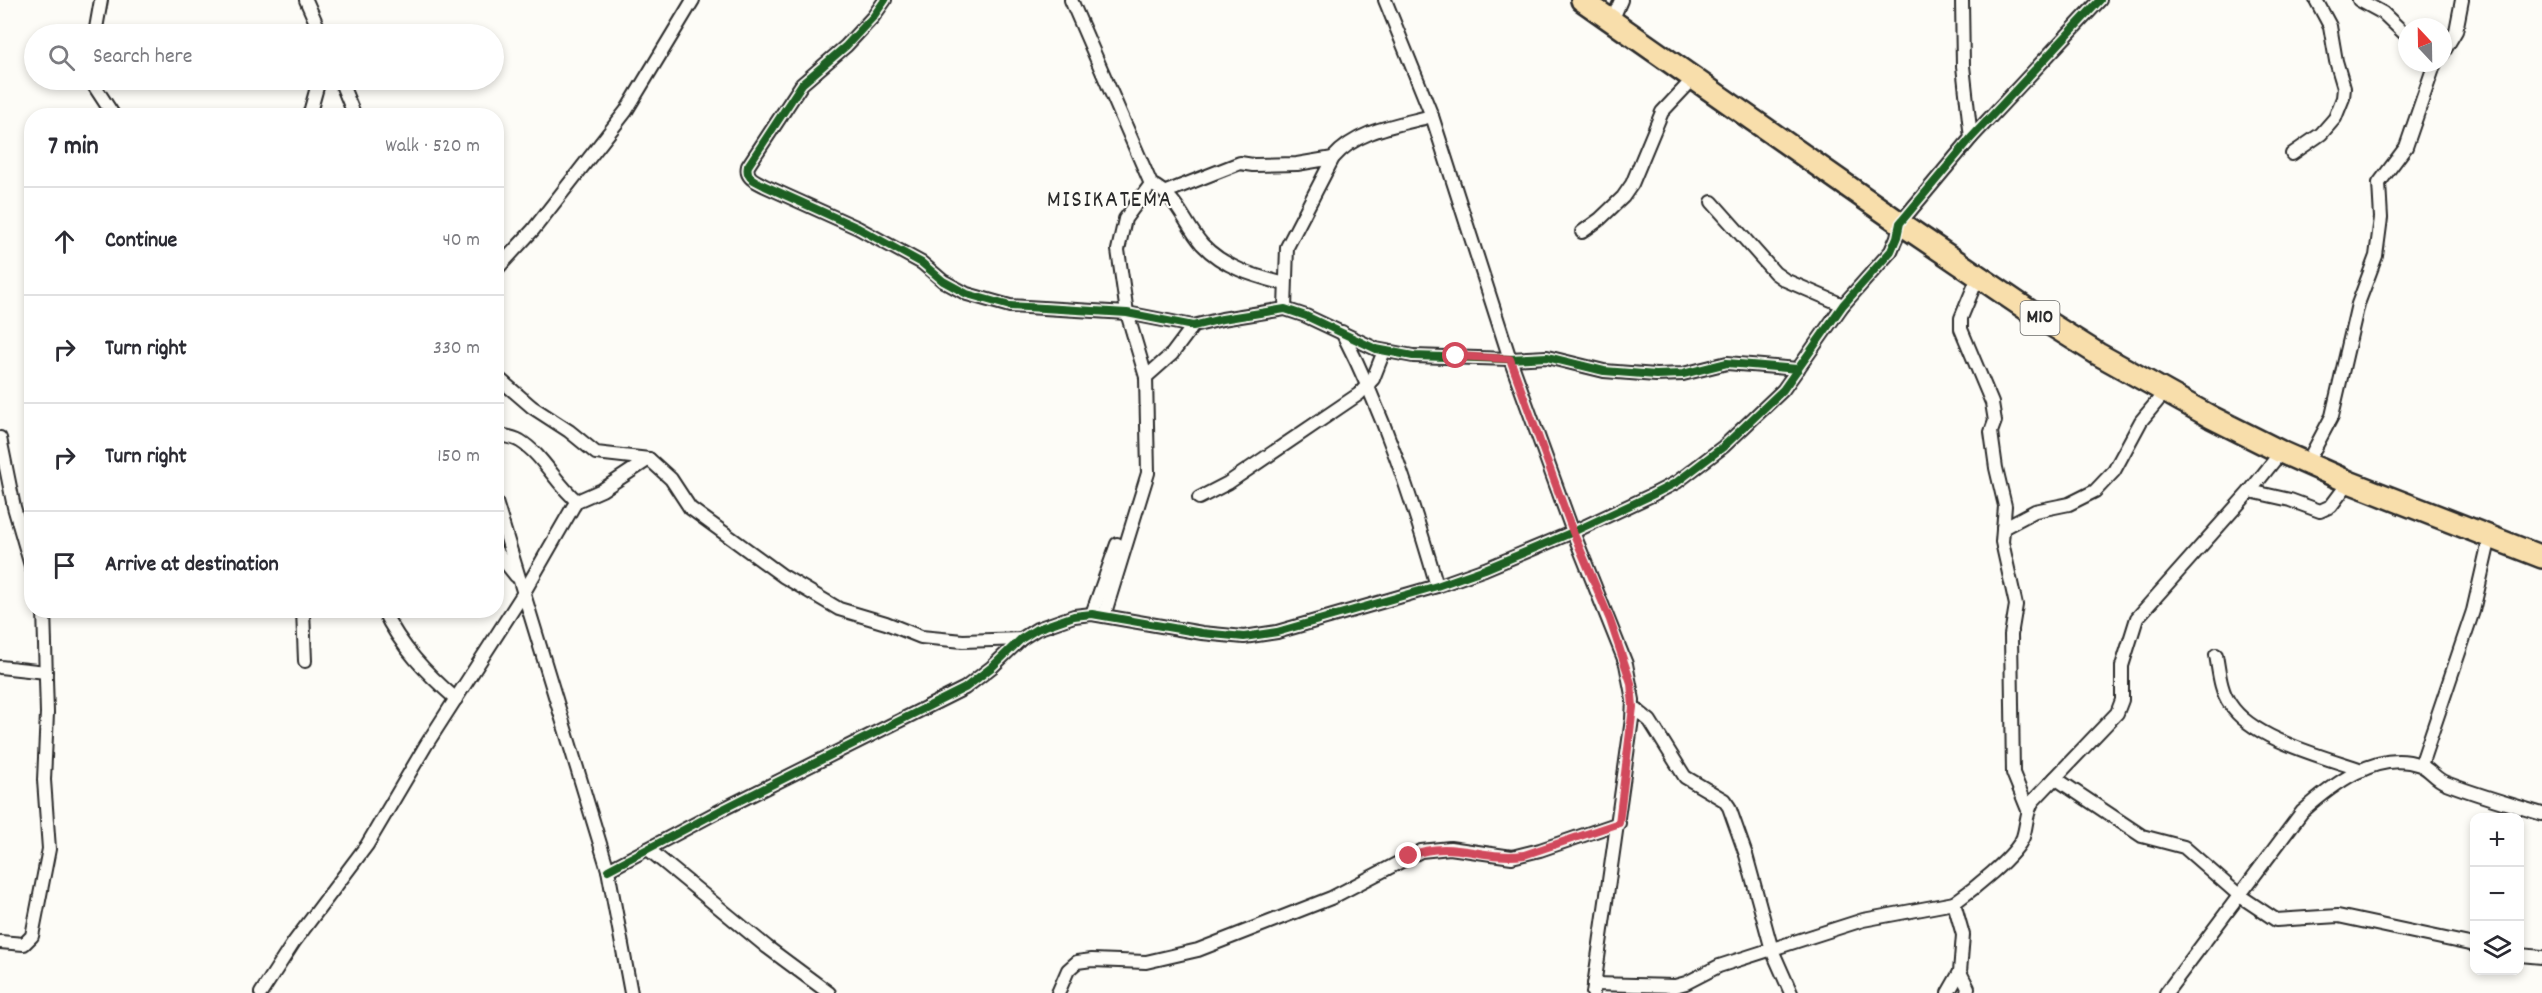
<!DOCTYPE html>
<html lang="en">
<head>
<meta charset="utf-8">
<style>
  :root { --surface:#fff; --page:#f7f7f7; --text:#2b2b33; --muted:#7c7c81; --line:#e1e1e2 }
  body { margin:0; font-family:Dekko,sans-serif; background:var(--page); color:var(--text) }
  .controls { position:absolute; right:18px; bottom:18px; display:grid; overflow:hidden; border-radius:12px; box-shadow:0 3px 9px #0003 }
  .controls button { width:54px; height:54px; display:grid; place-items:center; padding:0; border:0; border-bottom:2px solid var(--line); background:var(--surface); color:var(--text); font:30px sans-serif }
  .compass { position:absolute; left:2398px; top:18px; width:54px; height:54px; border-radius:50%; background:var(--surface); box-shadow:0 3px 9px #0003; rotate:338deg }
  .stop { position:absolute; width:18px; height:18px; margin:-14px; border:4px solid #d1495b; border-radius:50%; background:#fff }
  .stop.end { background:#d1495b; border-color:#fff; box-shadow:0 2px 6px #0008 }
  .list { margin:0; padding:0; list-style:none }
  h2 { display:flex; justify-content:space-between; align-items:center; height:78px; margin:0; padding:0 24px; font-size:26px }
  h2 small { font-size:20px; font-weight:400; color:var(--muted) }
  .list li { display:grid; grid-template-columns:39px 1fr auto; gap:18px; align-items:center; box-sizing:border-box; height:108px; padding:0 24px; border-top:2px solid var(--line) }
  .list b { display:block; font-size:22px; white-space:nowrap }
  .list em { font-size:20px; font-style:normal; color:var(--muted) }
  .icon { flex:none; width:33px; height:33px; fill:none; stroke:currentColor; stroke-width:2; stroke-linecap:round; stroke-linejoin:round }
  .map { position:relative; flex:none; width:2542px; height:993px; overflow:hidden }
  .search { position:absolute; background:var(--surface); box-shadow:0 3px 9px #0003; left:24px; top:24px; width:480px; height:66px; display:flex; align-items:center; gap:15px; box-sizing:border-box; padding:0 21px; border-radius:33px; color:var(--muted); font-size:22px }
  .panel { position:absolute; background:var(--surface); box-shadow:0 3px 9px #0003; left:24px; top:108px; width:480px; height:510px; border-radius:24px }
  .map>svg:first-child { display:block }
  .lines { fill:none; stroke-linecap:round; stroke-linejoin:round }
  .street-casing { stroke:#2b2b2b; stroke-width:16 }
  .highway-casing { stroke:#2b2b2b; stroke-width:26 }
  .street { stroke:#fdfcf7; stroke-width:12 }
  .highway { stroke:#f8deab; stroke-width:21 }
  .cycleway-casing { stroke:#fdfcf7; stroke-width:11 }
  .cycleway { stroke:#1b5e20; stroke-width:8 }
  .route { stroke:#d1495b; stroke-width:8 }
  .labels { text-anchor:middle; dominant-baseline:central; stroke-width:4.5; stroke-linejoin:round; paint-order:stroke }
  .shield { fill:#fdfcf7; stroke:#6a6a68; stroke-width:1.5 }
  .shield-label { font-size:20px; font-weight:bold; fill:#2b2b2b }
  .quarter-label { font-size:24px; letter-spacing:1.5px; fill:#2b2b2b; stroke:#fdfcf7 }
</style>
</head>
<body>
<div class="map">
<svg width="2542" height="993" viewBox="0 0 2542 993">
  <rect width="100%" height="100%" fill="#fdfcf7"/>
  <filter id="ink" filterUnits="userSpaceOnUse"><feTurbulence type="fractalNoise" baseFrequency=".0167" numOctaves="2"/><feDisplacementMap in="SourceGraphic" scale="12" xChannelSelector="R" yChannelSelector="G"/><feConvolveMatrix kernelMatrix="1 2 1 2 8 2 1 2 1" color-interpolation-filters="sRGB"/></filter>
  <g filter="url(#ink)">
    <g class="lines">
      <defs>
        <g id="street">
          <polyline points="306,0 321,34"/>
          <path d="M885 0 873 17 846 46 802 84 748 166C745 178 756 181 765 186L858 228 922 263 943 281 967 294 1010 306 1127 313 1193 326 1222 319 1285 309 1306 316 1376 349 1413 356 1510 359 1547 357 1604 371 1656 375 1683 374 1727 363 1798 369"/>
          <path d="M1071 0 1151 184C1179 198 1183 222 1202 244 1224 268 1255 276 1285 284"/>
          <polyline points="1385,0 1432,116 1510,359 1573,532 1626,664 1633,700 1632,719 1593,993"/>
          <polyline points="1962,0 1963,66 1971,138"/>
          <polyline points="2359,0 2383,13 2407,36"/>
          <polyline points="1612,21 1621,0"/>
          <polyline points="95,34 101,0"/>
          <polyline points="2443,53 2456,31 2462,0"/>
          <polyline points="93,80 95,87 114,116"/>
          <polyline points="340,80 355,116"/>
          <polyline points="309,116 319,80"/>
          <polyline points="2292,154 2321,134 2335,118 2343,98 2344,88 2336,61 2330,26 2316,0"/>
          <polyline points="1166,192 1240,163 1253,165 1297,164 1333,158"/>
          <polyline points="1712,202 1775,273 1785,280 1843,305"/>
          <polyline points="1582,232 1600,219 1623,197 1632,184 1662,112 1694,78"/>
          <polyline points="496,270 533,230 626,111 693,0"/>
          <polyline points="1978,277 1961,318 1961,329 1992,403 1995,421 1991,432 1996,468 2005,506 2002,542 2016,605 2011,635 2013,773 2028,810"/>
          <path d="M1285 309 1287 247 1333 158C1357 130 1398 125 1432 116"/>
          <path d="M1342 332C1384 414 1412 499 1437 586"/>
          <polyline points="496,376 532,407 569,431 596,453 649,459 671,479 690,508 783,576 839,609 886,623 921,637 963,641 1021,639"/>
          <polyline points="1146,377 1172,354 1193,326"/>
          <path d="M496 434C504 436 513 437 520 441 543 455 556 484 577 501"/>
          <polyline points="0,438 14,507 32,569"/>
          <polyline points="2307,463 2332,416 2358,304 2376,256 2381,218 2379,183 2406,147 2435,63"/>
          <polyline points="2250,491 2290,500 2320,511 2331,506 2349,482"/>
          <polyline points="1199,498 1228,483 1359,394 1373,379 1384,351"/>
          <polyline points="496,502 608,870 631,993"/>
          <polyline points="2003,528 2035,511 2069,504 2095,491 2114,471 2141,421 2165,392"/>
          <polyline points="496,551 516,576"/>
          <polyline points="303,610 305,661"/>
          <path d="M383 610C401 647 426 673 456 699"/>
          <polyline points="1092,614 1117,544"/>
          <polyline points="1104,616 1148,473 1146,377 1127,313 1118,250 1125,219 1151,184"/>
          <path d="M2216 655C2219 671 2220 690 2230 704 2252 739 2324 757 2362 770"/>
          <polyline points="0,667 46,672"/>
          <polyline points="1633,707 1650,721 1685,777 1724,800 1729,807 1746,855 1772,950 1791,993"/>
          <polyline points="2421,765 2473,611 2490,537"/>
          <polyline points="2055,778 2142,836 2184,847 2240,896 2276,920 2338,916 2474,945"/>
          <polyline points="648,849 767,947 829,993"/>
          <polyline points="608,870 723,809 965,688 992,667 1021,639 1037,629 1074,616 1092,614 1202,633 1244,637 1277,632 1437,586 1485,569 1573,532 1652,495 1677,482 1723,447 1783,390 1843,305 1891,251 1897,237 1900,223 1971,138 2100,0"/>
          <polyline points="0,942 24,944 32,936 49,849 44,780 47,713 44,610"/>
          <polyline points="2520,955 2542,957"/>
          <polyline points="1594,984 1675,986 1686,983 1719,966 1863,920 1954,903"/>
          <polyline points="261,993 294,942 367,845 426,745 523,594 573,507 577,501 602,490 649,459"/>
          <polyline points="1058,993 1068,970 1077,962 1092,960 1146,962 1198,950 1331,898 1421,851 1450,848 1512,857 1540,850 1619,823"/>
          <polyline points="1948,993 1960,972"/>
          <path d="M1967 993 1968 988 1960 972 1963 935 1954 903C1971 891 2016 856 2023 837 2027 825 2026 812 2033 801L2117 713 2122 700V666L2137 618 2250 491 2281 452"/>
          <path d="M2166 993 2302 812C2331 786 2377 749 2420 765 2430 769 2435 779 2446 783 2477 795 2510 804 2542 814"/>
        </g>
        <polyline id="highway" points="1582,0 1900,223 2031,312 2098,354 2211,417 2281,452 2349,482 2542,557"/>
      </defs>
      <!-- street casing -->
      <use href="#street" class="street-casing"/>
      <!-- highway casing -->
      <use href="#highway" class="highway-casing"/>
      <!-- street -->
      <use href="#street" class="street"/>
      <!-- highway -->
      <use href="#highway" class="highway"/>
      <defs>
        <g id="cycleway">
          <path d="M885 0 873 17 846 46 802 84 748 166C745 178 756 181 765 186L858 228 922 263 943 281 967 294 1010 306 1127 313 1193 326 1222 319 1285 309 1306 316 1376 349 1413 356 1510 359 1547 357 1604 371 1656 375 1683 374 1727 363 1798 369"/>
          <polyline points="608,870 723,809 965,688 992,667 1021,639 1037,629 1074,616 1092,614 1202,633 1244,637 1277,632 1437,586 1485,569 1573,532 1652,495 1677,482 1723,447 1783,390 1843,305 1891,251 1897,237 1900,223 1971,138 2100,0"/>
        </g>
      </defs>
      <!-- cycleway casing -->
      <use href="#cycleway" class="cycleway-casing"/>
      <!-- cycleway -->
      <use href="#cycleway" class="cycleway"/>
    </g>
  </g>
  <g class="lines" filter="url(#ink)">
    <!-- route -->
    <path class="route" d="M1409 856C1453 838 1482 861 1524 855L1619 823 1633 707 1631 683 1610 620 1573 532 1510 359 1456 356"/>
  </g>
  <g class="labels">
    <!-- shield labels -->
    <rect class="shield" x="2020.5" y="301" width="39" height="34" rx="4.5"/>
    <g class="shield-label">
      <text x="2040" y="318">M10</text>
    </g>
    <!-- quarter labels -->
    <g class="quarter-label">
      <text x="1110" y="201">MISIKATEMA</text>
    </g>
  </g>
</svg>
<div class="controls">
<button>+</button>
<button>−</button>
<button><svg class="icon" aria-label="layers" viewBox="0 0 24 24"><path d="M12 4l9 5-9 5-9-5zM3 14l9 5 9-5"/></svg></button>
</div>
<svg class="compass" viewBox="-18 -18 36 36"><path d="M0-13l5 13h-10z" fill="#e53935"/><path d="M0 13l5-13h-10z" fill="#7c7c81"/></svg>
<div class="stop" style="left:1456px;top:356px"></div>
<div class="stop end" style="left:1409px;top:856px"></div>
<div class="search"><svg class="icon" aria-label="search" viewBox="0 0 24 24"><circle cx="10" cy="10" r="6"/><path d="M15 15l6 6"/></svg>Search here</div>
<section class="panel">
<h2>7 min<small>Walk · 520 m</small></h2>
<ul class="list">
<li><svg class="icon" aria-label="ahead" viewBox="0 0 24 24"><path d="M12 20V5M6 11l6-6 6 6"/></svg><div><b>Continue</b></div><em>40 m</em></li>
<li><svg class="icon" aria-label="right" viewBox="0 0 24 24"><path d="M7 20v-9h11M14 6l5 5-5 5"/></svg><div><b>Turn right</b></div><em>330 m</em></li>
<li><svg class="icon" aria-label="right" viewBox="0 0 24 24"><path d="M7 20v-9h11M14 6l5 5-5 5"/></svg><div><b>Turn right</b></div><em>150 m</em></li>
<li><svg class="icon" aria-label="arrive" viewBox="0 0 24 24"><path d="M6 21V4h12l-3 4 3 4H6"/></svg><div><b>Arrive at destination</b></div></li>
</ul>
</section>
</div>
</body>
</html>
